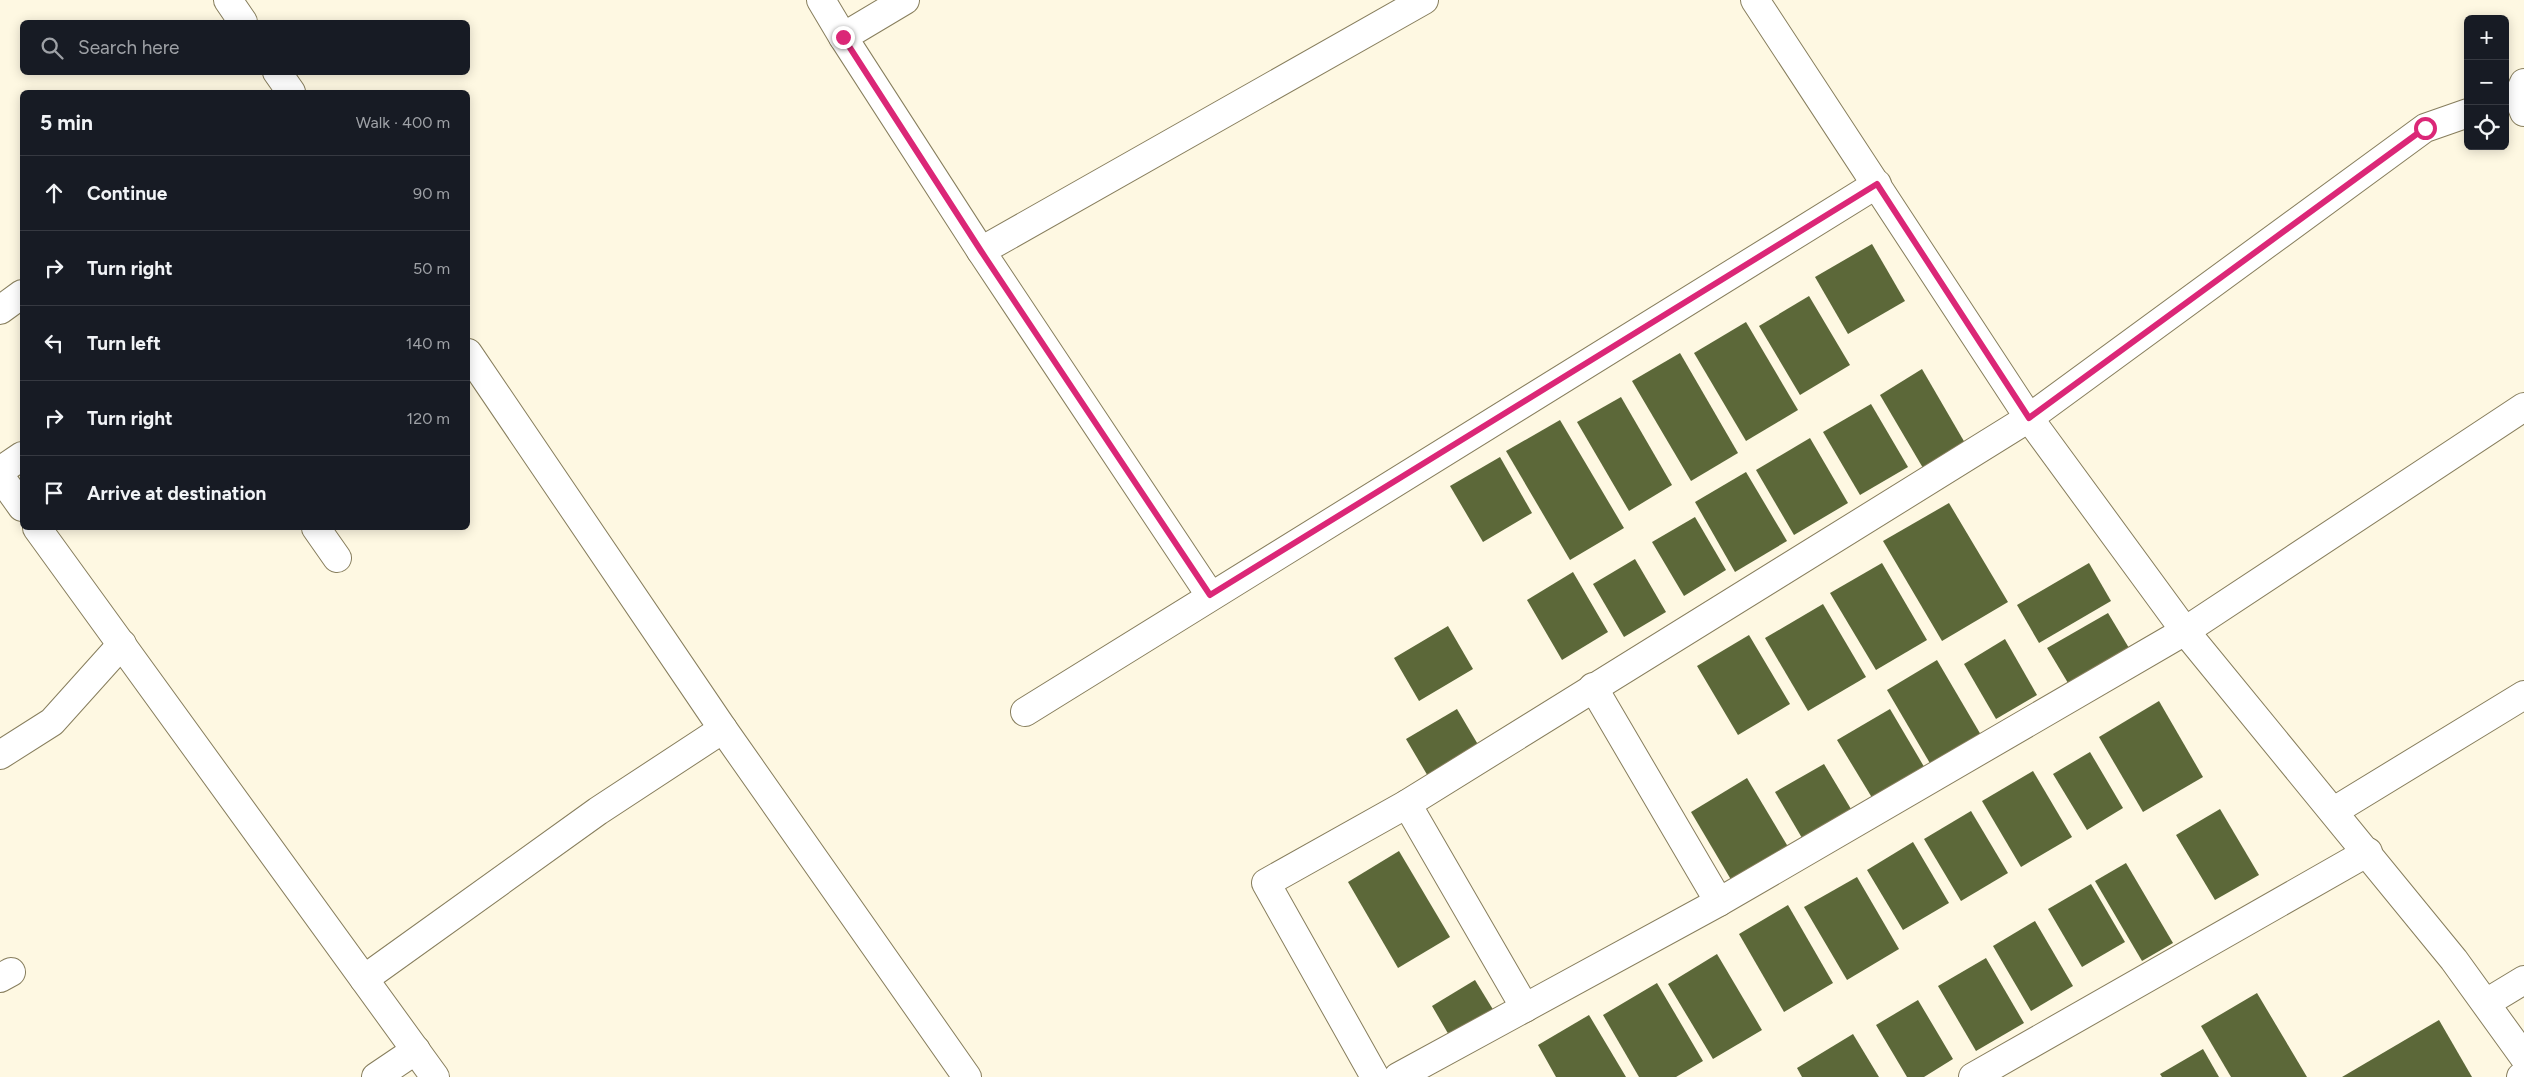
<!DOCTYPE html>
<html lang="en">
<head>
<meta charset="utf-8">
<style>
  :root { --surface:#171b24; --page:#20242c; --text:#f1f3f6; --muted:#9ea1a6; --line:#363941 }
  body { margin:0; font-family:Figtree,sans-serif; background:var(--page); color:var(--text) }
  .controls { position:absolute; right:15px; top:15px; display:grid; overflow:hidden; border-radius:8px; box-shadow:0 2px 12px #0003 }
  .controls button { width:45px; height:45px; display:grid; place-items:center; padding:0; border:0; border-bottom:1px solid var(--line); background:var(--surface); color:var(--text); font:25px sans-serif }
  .stop { position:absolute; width:15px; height:15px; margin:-11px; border:4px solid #db2777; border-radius:50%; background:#fff }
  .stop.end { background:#db2777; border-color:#fff; box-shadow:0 1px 5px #0008 }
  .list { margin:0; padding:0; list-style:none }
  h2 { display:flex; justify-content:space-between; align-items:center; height:65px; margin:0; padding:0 20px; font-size:21px }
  h2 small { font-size:16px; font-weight:400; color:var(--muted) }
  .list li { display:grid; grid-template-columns:32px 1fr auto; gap:15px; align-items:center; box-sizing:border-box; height:75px; padding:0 20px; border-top:1px solid var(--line) }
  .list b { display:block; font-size:19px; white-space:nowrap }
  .list em { font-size:16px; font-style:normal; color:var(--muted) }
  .icon { flex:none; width:28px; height:28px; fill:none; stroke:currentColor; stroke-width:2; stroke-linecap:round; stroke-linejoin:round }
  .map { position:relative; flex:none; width:2524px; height:1077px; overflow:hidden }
  .search { position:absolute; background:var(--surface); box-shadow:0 2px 12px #0003; left:20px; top:20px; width:450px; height:55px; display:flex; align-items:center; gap:12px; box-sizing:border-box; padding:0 18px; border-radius:8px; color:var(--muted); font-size:19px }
  .panel { position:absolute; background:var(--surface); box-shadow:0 2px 12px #0003; left:20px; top:90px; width:450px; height:440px; border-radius:8px }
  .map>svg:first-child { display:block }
  .building { fill:#5c6839 }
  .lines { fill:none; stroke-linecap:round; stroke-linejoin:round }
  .minor-casing { stroke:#877e5d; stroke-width:30 }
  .tertiary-casing { stroke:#877e5d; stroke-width:30 }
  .minor { stroke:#fff; stroke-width:28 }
  .tertiary { stroke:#fff; stroke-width:28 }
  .route { stroke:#db2777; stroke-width:6 }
</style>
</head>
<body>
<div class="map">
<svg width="2524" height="1077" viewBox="0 0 2524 1077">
  <rect width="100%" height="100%" fill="#fef8e2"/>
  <!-- building -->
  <g class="building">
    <polygon points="1872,244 1905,301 1848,334 1815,277"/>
    <polygon points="1809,296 1850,365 1800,395 1759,326"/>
    <polygon points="1746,322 1798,410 1746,441 1694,353"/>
    <polygon points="1680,353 1738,453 1691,481 1632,381"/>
    <polygon points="1922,369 1965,443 1923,468 1880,395"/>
    <polygon points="1621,397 1672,485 1629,511 1577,422"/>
    <polygon points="1871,404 1908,467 1860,495 1823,432"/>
    <polygon points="1560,420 1624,528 1570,560 1506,451"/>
    <polygon points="1810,438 1848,503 1794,535 1756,470"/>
    <polygon points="1500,457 1532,513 1483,542 1450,486"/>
    <polygon points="1746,472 1787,541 1735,572 1695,502"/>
    <polygon points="1949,503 2008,602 1942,641 1883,541"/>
    <polygon points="1695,517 1726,570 1684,596 1652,542"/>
    <polygon points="1635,559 1666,612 1624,637 1593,584"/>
    <polygon points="1882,563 1927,640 1876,670 1830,593"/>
    <polygon points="2089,563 2111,601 2039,643 2017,605"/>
    <polygon points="1573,572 1608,632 1562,660 1527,600"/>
    <polygon points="1823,604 1866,677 1808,711 1765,638"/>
    <polygon points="2108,613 2132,653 2071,688 2047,648"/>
    <polygon points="1448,626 1473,669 1419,701 1394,658"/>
    <polygon points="1749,635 1790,704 1738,735 1697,666"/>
    <polygon points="2005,639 2037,695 1996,719 1964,664"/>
    <polygon points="1937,660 1981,735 1931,765 1887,690"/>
    <polygon points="2159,701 2203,777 2143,812 2099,737"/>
    <polygon points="1457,709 1483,753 1432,783 1406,739"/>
    <polygon points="1890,709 1926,770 1874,801 1837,740"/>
    <polygon points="2090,752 2123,808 2087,830 2053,774"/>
    <polygon points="1824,764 1851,809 1802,838 1775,792"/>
    <polygon points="2033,771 2072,837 2021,867 1982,801"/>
    <polygon points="1747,778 1790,850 1733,883 1691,812"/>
    <polygon points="2220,809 2259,875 2215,900 2176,835"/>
    <polygon points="1971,811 2008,873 1961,901 1924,839"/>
    <polygon points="1913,842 1949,903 1903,930 1867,870"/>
    <polygon points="1399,851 1450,937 1398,968 1348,882"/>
    <polygon points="2126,863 2173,943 2142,961 2095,881"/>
    <polygon points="1857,877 1899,949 1847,980 1804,907"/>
    <polygon points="2091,884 2125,942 2082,967 2048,909"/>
    <polygon points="1788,905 1833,983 1784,1012 1739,934"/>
    <polygon points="2035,921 2073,986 2031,1011 1993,946"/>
    <polygon points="1717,954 1762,1030 1713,1059 1668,984"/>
    <polygon points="1986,958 2024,1023 1976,1051 1938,986"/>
    <polygon points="1475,980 1497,1016 1453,1042 1432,1006"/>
    <polygon points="1657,983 1703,1061 1676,1077 1639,1077 1603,1015"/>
    <polygon points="2257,993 2307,1077 2231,1077 2201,1026"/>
    <polygon points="1918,1000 1953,1059 1924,1077 1907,1077 1876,1025"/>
    <polygon points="1589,1015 1626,1077 1556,1077 1538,1045"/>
    <polygon points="2439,1020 2472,1077 2342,1077"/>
    <polygon points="1853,1034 1879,1077 1802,1077 1797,1068"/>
    <polygon points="2203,1049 2219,1077 2162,1077 2160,1074"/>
  </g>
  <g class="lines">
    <defs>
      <g id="minor">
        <polyline points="821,0 843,37"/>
        <polyline points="905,0 843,37 981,251"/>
        <polyline points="2524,83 2518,96 2524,112"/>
        <polyline points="0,310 22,294"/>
        <polyline points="0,471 22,456"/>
        <polyline points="0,476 22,507"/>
        <polyline points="37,528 435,1077"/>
        <polyline points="316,528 337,558"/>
        <polyline points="1210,595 981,251 1424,0"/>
        <polyline points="1593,687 1719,902"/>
        <polyline points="1025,712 1877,184"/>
        <polyline points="0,755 52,722 122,644"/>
        <polyline points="1407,804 1525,1008"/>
        <polyline points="2334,811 2524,695"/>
        <polyline points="0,978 11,972"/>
        <polyline points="364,979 598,811 723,729"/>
        <polyline points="2486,1003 2524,980"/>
        <polyline points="376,1077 416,1050"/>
        <polyline points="1375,1077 1266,883 1407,804 2029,418 2425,128 2468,113"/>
        <polyline points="1398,1077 1719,902 2185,631 2524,407"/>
        <polyline points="1973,1077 2368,852"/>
        <polyline points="2521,1077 2524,1075"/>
      </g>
      <g id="tertiary">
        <polyline points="228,0 243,22"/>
        <polyline points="1755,0 2029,418 2185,631 2454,960 2524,1057"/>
        <polyline points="277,72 291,92"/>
        <polyline points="468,353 723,729 967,1077"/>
      </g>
    </defs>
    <!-- minor casing -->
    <use href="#minor" class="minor-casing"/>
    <!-- tertiary casing -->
    <use href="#tertiary" class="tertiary-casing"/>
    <!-- minor -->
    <use href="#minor" class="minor"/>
    <!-- tertiary -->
    <use href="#tertiary" class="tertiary"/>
  </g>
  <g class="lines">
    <!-- route -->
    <polyline class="route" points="843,37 981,251 1210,595 1877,184 2029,418 2425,128"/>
  </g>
</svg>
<div class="controls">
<button>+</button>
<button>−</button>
<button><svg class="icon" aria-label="locate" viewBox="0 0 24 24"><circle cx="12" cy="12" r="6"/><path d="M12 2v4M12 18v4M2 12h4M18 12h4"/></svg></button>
</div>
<div class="stop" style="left:2425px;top:128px"></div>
<div class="stop end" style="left:843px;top:37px"></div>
<div class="search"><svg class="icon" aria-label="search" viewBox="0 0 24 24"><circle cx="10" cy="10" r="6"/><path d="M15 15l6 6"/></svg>Search here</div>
<section class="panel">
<h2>5 min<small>Walk · 400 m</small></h2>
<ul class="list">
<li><svg class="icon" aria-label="ahead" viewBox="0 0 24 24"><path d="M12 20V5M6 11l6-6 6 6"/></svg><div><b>Continue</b></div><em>90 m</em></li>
<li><svg class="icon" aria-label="right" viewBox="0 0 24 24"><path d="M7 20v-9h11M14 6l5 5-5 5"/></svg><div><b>Turn right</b></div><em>50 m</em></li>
<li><svg class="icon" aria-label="left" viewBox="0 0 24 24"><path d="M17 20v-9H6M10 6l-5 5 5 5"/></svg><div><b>Turn left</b></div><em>140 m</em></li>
<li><svg class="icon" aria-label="right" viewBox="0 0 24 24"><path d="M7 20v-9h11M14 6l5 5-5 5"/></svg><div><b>Turn right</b></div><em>120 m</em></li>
<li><svg class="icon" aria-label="arrive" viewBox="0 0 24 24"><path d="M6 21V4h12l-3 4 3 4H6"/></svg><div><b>Arrive at destination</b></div></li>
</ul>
</section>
</div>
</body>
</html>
